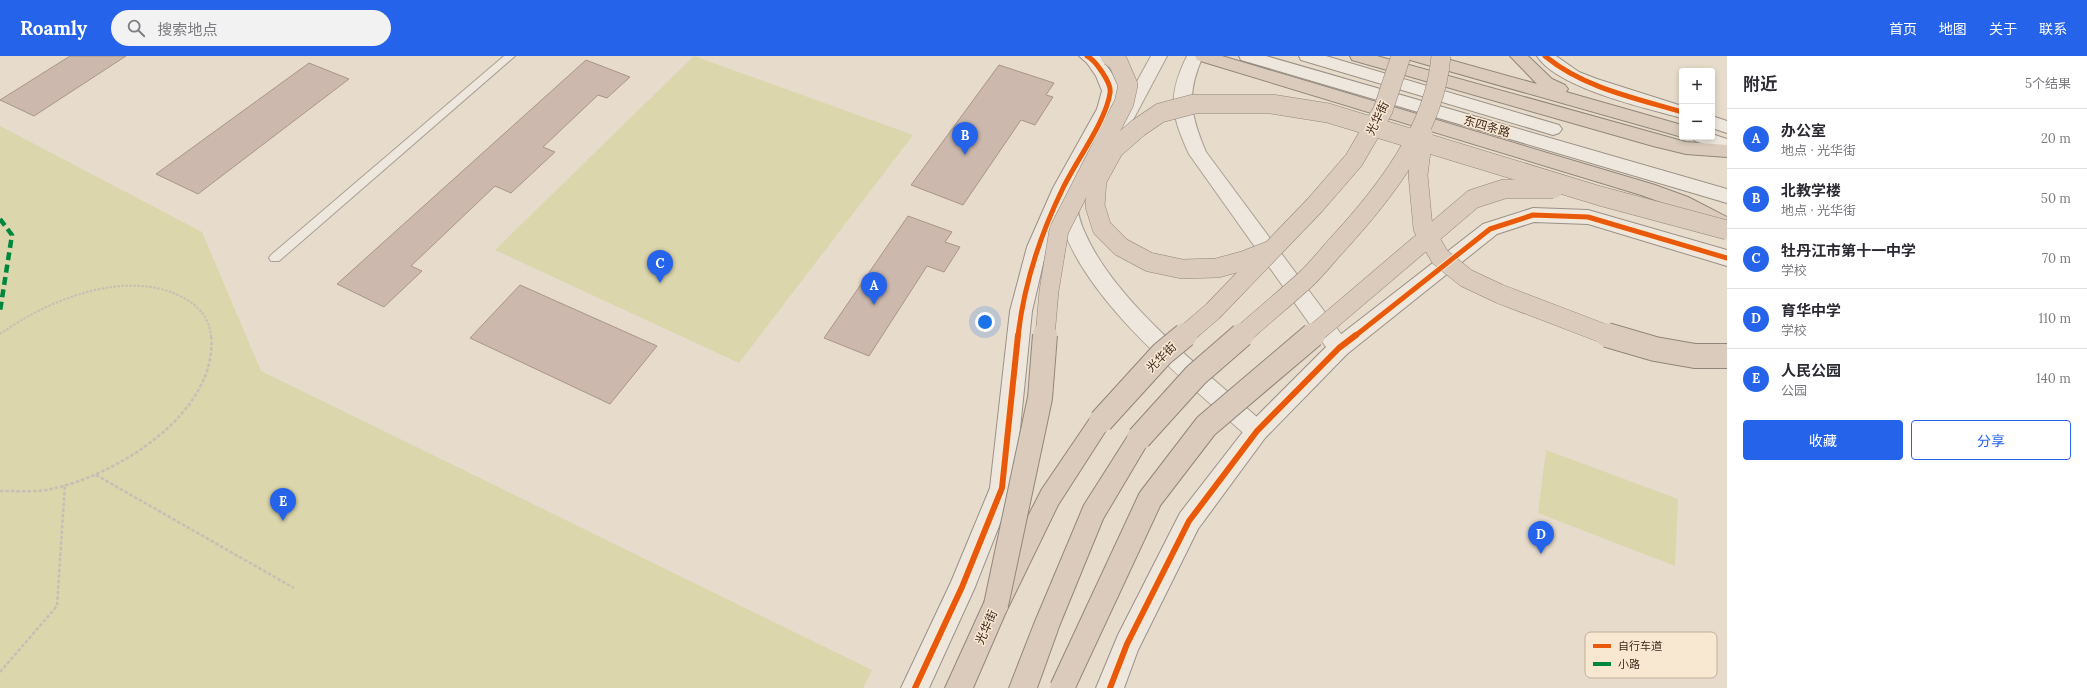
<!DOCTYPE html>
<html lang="zh">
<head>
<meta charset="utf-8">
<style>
  :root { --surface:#fff; --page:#f2f2f3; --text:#2b2b33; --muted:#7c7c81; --line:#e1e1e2; --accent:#2563eb }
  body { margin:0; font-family:Lora,"Noto Sans SC",serif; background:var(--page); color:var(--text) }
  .controls { position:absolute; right:12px; top:12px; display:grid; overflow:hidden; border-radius:4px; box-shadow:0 2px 6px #0003 }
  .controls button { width:36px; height:36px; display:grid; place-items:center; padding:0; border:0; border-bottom:1px solid var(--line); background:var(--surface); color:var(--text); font:20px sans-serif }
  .you { position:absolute; left:985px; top:266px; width:14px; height:14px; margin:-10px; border:3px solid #fff; border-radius:50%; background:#1a73e8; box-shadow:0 0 0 6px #1a73e833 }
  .badge { display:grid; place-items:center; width:26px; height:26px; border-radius:50%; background:var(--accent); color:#fff; font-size:13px; font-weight:700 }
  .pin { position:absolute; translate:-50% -33px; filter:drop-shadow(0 1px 2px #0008) }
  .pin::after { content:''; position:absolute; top:21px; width:14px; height:12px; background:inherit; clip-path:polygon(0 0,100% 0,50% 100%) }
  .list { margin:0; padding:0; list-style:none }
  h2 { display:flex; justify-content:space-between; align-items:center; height:52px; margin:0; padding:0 16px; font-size:17px }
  h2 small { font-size:13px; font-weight:400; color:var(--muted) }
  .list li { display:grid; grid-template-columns:26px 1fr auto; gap:12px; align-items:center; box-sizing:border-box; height:60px; padding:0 16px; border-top:1px solid var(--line) }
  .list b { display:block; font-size:15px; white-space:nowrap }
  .list p { margin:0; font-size:13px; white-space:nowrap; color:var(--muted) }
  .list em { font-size:13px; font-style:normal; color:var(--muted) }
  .actions { display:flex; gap:8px; padding:12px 16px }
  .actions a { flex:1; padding:9px 0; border:1px solid var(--accent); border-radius:4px; text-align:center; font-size:14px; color:var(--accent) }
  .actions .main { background:var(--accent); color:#fff }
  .icon { flex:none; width:22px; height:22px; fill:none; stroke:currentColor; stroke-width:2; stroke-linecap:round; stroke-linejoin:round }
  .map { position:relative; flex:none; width:1727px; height:632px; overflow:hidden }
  header { display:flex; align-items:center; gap:24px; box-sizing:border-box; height:56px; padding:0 20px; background:var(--accent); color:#fff }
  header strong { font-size:19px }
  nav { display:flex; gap:22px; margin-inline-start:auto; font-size:14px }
  .search { width:280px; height:36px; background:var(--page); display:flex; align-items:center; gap:10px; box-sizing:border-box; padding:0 14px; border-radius:22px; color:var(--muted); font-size:15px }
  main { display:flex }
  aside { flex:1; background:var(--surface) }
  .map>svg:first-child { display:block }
  .green { fill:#dbd6ac }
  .building { fill:#ccb8ac; stroke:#a7968a }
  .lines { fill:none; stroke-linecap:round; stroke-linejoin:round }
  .lane-casing { stroke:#aca095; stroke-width:2 }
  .street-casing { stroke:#aca095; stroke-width:2 }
  .secondary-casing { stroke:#9b9085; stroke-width:2 }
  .highway-casing { stroke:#91867c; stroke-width:2 }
  .path-far1 { stroke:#c7beb5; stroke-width:2; stroke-dasharray:2.5 1.5; stroke-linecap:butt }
  .path { stroke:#c7beb5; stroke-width:2.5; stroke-dasharray:3.5 2; stroke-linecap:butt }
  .lane { fill:#eee7de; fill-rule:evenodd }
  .street { fill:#eee7de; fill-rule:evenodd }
  .secondary { fill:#eee7de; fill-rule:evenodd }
  .highway { fill:#dacbbc; fill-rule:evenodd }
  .highway-bridge-far1-casing { stroke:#91867c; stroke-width:20; stroke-linecap:butt }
  .highway-bridge-casing { stroke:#91867c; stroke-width:26; stroke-linecap:butt }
  .highway-bridge-far1 { stroke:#dacbbc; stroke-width:19 }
  .highway-bridge { stroke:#dacbbc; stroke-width:24 }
  .quiet { stroke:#00873e; stroke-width:4.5; stroke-dasharray:8 4.5; stroke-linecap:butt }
  .cycleway-far1-casing { stroke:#f9e8d1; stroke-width:7 }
  .cycleway-casing { stroke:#f9e8d1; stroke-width:9 }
  .cycleway-far1 { stroke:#e8590c; stroke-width:5 }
  .cycleway { stroke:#e8590c; stroke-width:6 }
  .labels { text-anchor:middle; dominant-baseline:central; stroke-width:3; stroke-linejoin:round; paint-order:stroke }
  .street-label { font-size:12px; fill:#3c271c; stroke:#f9e8d1 }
  .key { fill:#f9e8d1; stroke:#c0ae9b; stroke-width:1 }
  .key-label { font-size:11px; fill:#3c271c }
</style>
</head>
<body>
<header>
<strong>Roamly</strong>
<div class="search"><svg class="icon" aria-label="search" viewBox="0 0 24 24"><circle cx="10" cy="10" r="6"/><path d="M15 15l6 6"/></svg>搜索地点</div>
<nav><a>首页</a><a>地图</a><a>关于</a><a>联系</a></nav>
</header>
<main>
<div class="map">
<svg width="1727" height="632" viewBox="0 0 1727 632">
  <rect width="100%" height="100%" fill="#e7dbcb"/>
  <!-- green -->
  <g class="green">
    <polygon points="694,0 913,79 739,307 495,194"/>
    <polygon points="0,70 202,176 261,315 872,614 863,632 0,632"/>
    <polygon points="1546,394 1678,443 1675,510 1538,457"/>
  </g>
  <!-- building -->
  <g class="building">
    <polygon points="70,0 126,0 34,60 0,44"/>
    <polygon points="586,4 630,21 607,42 598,39 543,91 555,96 511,137 495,130 411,210 422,215 384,251 337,228"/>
    <polygon points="309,7 349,23 198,138 156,118"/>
    <polygon points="999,9 1054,27 1046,39 1053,41 1035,69 1021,64 963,149 911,129"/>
    <polygon points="908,160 952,176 945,186 960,191 944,216 927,210 869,300 824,282"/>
    <polygon points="520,229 657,290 610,348 470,282"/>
  </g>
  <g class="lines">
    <defs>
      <polygon id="lane" points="504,0 515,0 279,205 271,205 269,202 271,199"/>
      <g id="street">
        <polygon points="1151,0 1167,0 1126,77 1120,79 1114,77 1111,73"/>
        <path d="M1187 0H1203C1186 38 1190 58 1206 96L1347 286 1350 292 1347 298 1339 301 1331 298 1189 98C1171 58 1167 41 1187 0Z"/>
        <path d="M1065 132 1072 134 1075 139C1077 152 1079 165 1085 177 1116 248 1208 317 1265 368L1268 375 1265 382 1257 385 1249 382C1188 327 1093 252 1064 175 1059 163 1058 151 1055 139L1058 134Z"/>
      </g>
      <g id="secondary">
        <polygon points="1079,0 1100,0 1113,19 1120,35 1115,53 1073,132 1047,191 1032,255 1014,432 975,531 929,632 901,632 951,526 990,432 1010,255 1027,191 1053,132 1097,53 1102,35 1096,20 1087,7"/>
        <polygon points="1239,0 1266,0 1727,133 1727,147 1241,4"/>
        <polygon points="1299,0 1326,0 1559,69 1562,73 1559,77 1553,79 1301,4"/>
        <path d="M1537 0H1556L1579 16 1597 23 1682 50V62C1645 52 1557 32 1537 0Z"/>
        <polygon points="1712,60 1727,65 1727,77 1712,72"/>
        <polygon points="1712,78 1727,83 1727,95 1695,85 1692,81 1712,81"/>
        <polygon points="1533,152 1588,154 1727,194 1727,210 1588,168 1534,166 1497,178 1347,298 1265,382 1198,473 1138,594 1124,632 1096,632 1118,579 1180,457 1249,368 1331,286 1483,168"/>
      </g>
      <g id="highway">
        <polygon points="1195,0 1222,0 1655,129 1688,141 1727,161 1727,177 1674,151 1641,139 1197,4"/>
        <polygon points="1350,0 1377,0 1686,86 1727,89 1727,101 1686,98 1653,90 1352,4"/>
        <polygon points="1408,0 1436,0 1537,28 1510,0 1528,0 1552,23 1565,29 1568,33 1566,36 1682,69 1682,81 1410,4"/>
        <polygon points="1101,355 1109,358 1112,365 1058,449 1005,558 973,632 945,632 987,540 1042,433 1093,358"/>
        <polygon points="1139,372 1147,375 1151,382 1103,463 1060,568 1037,632 1009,632 1034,568 1084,449 1131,375"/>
      </g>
    </defs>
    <!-- lane casing -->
    <use href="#lane" class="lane-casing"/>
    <!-- street casing -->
    <use href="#street" class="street-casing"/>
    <!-- secondary casing -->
    <use href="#secondary" class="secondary-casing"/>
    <!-- highway casing -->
    <use href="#highway" class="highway-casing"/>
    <!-- path-far1 -->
    <path class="path-far1" d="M0 278C48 244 127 211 184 242 200 251 209 262 211 280"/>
    <!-- path -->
    <g class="path">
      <polyline points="96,419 294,532"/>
      <path d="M0 435C15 435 31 436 46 434 113 422 219 358 211 279"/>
      <polyline points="0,616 57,550 65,428"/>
    </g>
    <!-- lane -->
    <use href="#lane" class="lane"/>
    <!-- street -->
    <use href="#street" class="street"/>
    <!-- secondary -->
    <use href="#secondary" class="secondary"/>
    <!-- highway -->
    <use href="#highway" class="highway"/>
    <defs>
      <g id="highway-bridge-far1">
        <polyline points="1423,79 1418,119 1423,172 1440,201 1466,222 1500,238 1610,280"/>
        <polyline points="1271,194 1243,205 1217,212 1182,213 1149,206 1121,191 1102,172 1095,150 1097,124 1114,93 1138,72 1160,57 1194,48 1271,48 1328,57 1600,140 1727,174"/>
        <polyline points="1045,280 1049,235 1059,174 1124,47 1128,29 1118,6 1110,0"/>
        <polyline points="1184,280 1213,255 1315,149 1354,104 1383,54 1401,0"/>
        <path d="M1241 280C1262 261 1284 243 1305 224 1316 214 1326 201 1336 190 1384 138 1435 74 1441 0"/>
        <polyline points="1312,280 1473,143 1504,133 1553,133"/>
      </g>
      <g id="highway-bridge">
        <polyline points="1607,279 1655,293 1695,300 1727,300"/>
        <polyline points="1101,365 1162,298 1185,279"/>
        <polyline points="1139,382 1196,319 1242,279"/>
        <polyline points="996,549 1040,342 1045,279"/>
        <polyline points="1062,632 1150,443 1206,370 1313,279"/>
      </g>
    </defs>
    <!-- highway-bridge-far1 casing -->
    <use href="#highway-bridge-far1" class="highway-bridge-far1-casing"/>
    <!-- highway-bridge casing -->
    <use href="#highway-bridge" class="highway-bridge-casing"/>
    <!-- highway-bridge-far1 -->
    <use href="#highway-bridge-far1" class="highway-bridge-far1"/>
    <!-- highway-bridge -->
    <use href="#highway-bridge" class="highway-bridge"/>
    <!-- quiet -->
    <polyline class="quiet" points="0,163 12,179 0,255"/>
    <defs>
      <g id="cycleway-far1">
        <path d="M1545 0C1584 32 1635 42 1682 56"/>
        <path d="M1018 280C1024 228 1040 179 1063 132 1076 105 1106 65 1110 37 1112 27 1095 4 1087 0"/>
        <polyline points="1355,280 1490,173 1533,159 1588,161 1727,202"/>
      </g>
      <g id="cycleway">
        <polyline points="915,632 962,531 1002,432 1018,279"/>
        <polyline points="1110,632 1127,588 1189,465 1257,375 1339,292 1356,279"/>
      </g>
    </defs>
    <!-- cycleway-far1 casing -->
    <use href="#cycleway-far1" class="cycleway-far1-casing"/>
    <!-- cycleway casing -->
    <use href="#cycleway" class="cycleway-casing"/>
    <!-- cycleway-far1 -->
    <use href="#cycleway-far1" class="cycleway-far1"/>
    <!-- cycleway -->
    <use href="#cycleway" class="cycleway"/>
  </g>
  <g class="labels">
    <!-- street labels -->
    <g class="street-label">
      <text transform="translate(1377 62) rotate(-64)">光华街</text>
      <text transform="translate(1487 70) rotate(16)">东四条路</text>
      <text transform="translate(1161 301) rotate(-44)">光华街</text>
      <text transform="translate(986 571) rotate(-66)">光华街</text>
    </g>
  </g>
  <!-- legend -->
  <rect x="1585" y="576" width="132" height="46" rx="6" class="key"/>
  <rect x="1593" y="588" width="18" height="4" fill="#e8590c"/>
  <rect x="1593" y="606" width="18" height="4" fill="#00873e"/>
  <g class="key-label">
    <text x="1618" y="594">自行车道</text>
    <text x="1618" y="612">小路</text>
  </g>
</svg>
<div class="controls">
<button>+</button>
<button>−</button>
</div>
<div class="you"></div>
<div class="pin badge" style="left:874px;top:249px">A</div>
<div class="pin badge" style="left:965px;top:99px">B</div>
<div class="pin badge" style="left:660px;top:227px">C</div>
<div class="pin badge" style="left:1541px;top:498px">D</div>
<div class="pin badge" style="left:283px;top:465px">E</div>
</div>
<aside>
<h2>附近<small>5个结果</small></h2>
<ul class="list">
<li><span class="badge">A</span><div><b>办公室</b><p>地点 · 光华街</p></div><em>20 m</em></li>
<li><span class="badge">B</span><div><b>北教学楼</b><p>地点 · 光华街</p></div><em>50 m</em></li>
<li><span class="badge">C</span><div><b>牡丹江市第十一中学</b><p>学校</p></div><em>70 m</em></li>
<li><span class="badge">D</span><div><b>育华中学</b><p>学校</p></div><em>110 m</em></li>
<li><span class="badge">E</span><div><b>人民公园</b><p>公园</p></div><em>140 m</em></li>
</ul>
<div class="actions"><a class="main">收藏</a><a>分享</a></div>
</aside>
</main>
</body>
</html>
